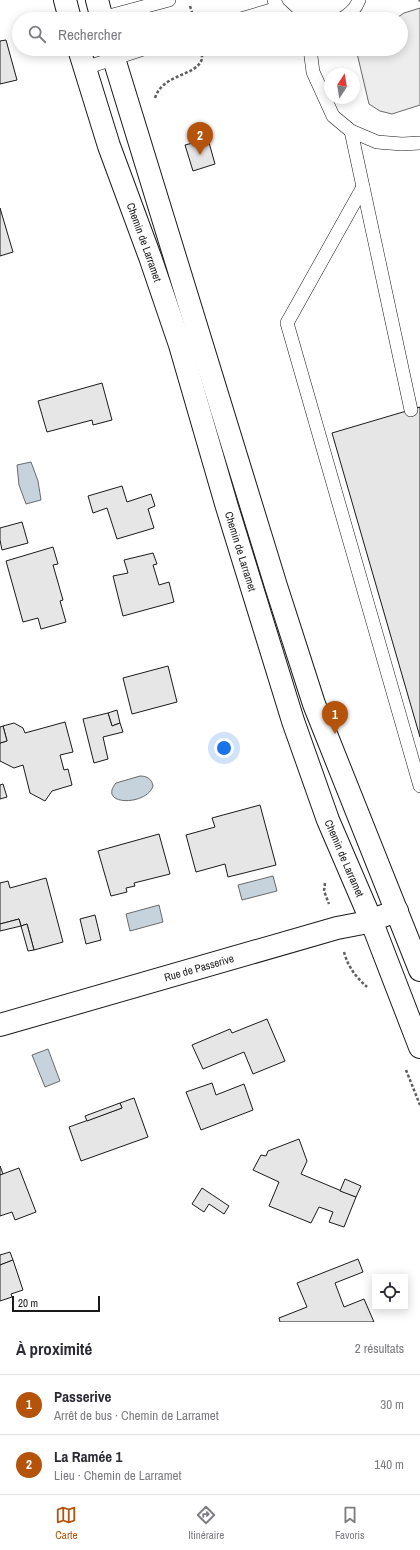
<!DOCTYPE html>
<html lang="fr">
<head>
<meta charset="utf-8">
<style>
  :root { --surface:#fff; --page:#f2f2f3; --text:#2b2b33; --muted:#7c7c81; --line:#e1e1e2; --accent:#b45309 }
  body { margin:0; font-family:"Archivo Narrow",sans-serif; background:var(--page); color:var(--text) }
  .controls { position:absolute; right:12px; bottom:12px; display:grid; overflow:hidden; border-radius:0px; box-shadow:0 2px 10px #0003 }
  .controls button { width:36px; height:36px; display:grid; place-items:center; padding:0; border:0; border-bottom:1px solid var(--line); background:var(--surface); color:var(--text); font:20px sans-serif }
  .compass { position:absolute; left:324px; top:68px; width:36px; height:36px; border-radius:50%; background:var(--surface); box-shadow:0 2px 10px #0003; rotate:12deg }
  .scale { position:absolute; left:12px; bottom:10px; width:88px; box-sizing:border-box; padding-left:4px; border:2px solid #1a1a1a; border-top:0; font-size:11px; line-height:14px; white-space:nowrap; color:#1a1a1a; -webkit-text-stroke:3px #fff; paint-order:stroke }
  .you { position:absolute; left:224px; top:748px; width:14px; height:14px; margin:-10px; border:3px solid #fff; border-radius:50%; background:#1a73e8; box-shadow:0 0 0 6px #1a73e833 }
  .badge { display:grid; place-items:center; width:26px; height:26px; border-radius:50%; background:var(--accent); color:#fff; font-size:13px; font-weight:700 }
  .pin { position:absolute; translate:-50% -33px; filter:drop-shadow(0 1px 2px #0008) }
  .pin::after { content:''; position:absolute; top:21px; width:14px; height:12px; background:inherit; clip-path:polygon(0 0,100% 0,50% 100%) }
  .list { margin:0; padding:0; list-style:none }
  h2 { display:flex; justify-content:space-between; align-items:center; height:52px; margin:0; padding:0 16px; font-size:17px }
  h2 small { font-size:13px; font-weight:400; color:var(--muted) }
  .list li { display:grid; grid-template-columns:26px 1fr auto; gap:12px; align-items:center; box-sizing:border-box; height:60px; padding:0 16px; border-top:1px solid var(--line) }
  .list b { display:block; font-size:15px; white-space:nowrap }
  .list p { margin:0; font-size:13px; white-space:nowrap; color:var(--muted) }
  .list em { font-size:13px; font-style:normal; color:var(--muted) }
  .icon { flex:none; width:22px; height:22px; fill:none; stroke:currentColor; stroke-width:2; stroke-linecap:round; stroke-linejoin:round }
  .map { position:relative; flex:none; width:420px; height:1322px; overflow:hidden }
  .search { position:absolute; background:var(--surface); box-shadow:0 2px 10px #0003; left:12px; right:12px; top:12px; height:44px; display:flex; align-items:center; gap:10px; box-sizing:border-box; padding:0 14px; border-radius:22px; color:var(--muted); font-size:15px }
  .sheet { height:172px; background:var(--surface) }
  nav { display:flex; justify-content:space-around; align-items:center; box-sizing:border-box; height:56px; border-top:1px solid var(--line); background:var(--surface); font-size:11px; color:var(--muted) }
  nav a { display:grid; justify-items:center; gap:2px }
  nav .on { color:var(--accent) }
  .map>svg:first-child { display:block }
  .parking { fill:#ededed; stroke:#6a6a6a }
  .water { fill:#c6d2dc; stroke:#6a6a6a }
  .building { fill:#e6e6e6; stroke:#1a1a1a }
  .lines { fill:none; stroke-linecap:round; stroke-linejoin:round }
  .lane-casing { stroke:#1a1a1a; stroke-width:14 }
  .street-casing { stroke:#1a1a1a; stroke-width:24 }
  .secondary-casing { stroke:#1a1a1a; stroke-width:24 }
  .path { stroke:#5f5f5f; stroke-width:2.5; stroke-dasharray:3 2; stroke-linecap:butt }
  .lane { stroke:#fff; stroke-width:13 }
  .street { stroke:#fff; stroke-width:22 }
  .secondary { stroke:#fff; stroke-width:22 }
  .labels { text-anchor:middle; dominant-baseline:central; stroke-width:3; stroke-linejoin:round; paint-order:stroke }
  .street-label { font-size:11px; fill:#1a1a1a; stroke:#fff }
</style>
</head>
<body>
<div class="map">
<svg width="420" height="1322" viewBox="0 0 420 1322">
  <rect width="100%" height="100%" fill="#fff"/>
  <!-- parking -->
  <polygon class="parking" points="420,8 420,105 392,114 380,111 369,104 356,49 401,49 401,19 395,19 404,13"/>
  <!-- water -->
  <g class="water">
    <polygon points="31,462 38,481 41,500 26,504 19,485 17,465"/>
    <path d="M140 776C147 776 152 779 153 786 147 806 97 806 116 783Z"/>
    <polygon points="273,876 277,891 242,900 238,885"/>
    <polygon points="159,905 163,922 130,931 126,914"/>
    <polygon points="48,1049 60,1081 45,1087 32,1055"/>
  </g>
  <!-- building -->
  <g class="building">
    <polygon points="6,40 17,80 0,84 0,41"/>
    <polygon points="208,139 215,164 193,171 185,145"/>
    <polygon points="0,208 13,252 0,256"/>
    <polygon points="102,383 112,420 93,425 92,420 47,432 38,401"/>
    <polygon points="420,407 420,737 332,433"/>
    <polygon points="122,486 127,502 151,494 155,506 148,509 154,528 117,539 107,508 93,513 88,496"/>
    <polygon points="22,522 28,543 2,550 0,540 0,528"/>
    <polygon points="53,547 58,564 53,565 63,600 60,601 66,622 41,629 38,618 23,622 6,561"/>
    <polygon points="153,553 157,564 153,565 159,585 169,582 174,602 123,616 113,576 128,573 124,560"/>
    <polygon points="168,666 177,702 132,714 123,678"/>
    <polygon points="117,710 120,723 112,726 108,713"/>
    <polygon points="108,713 112,726 120,723 123,732 103,737 108,759 94,763 83,719"/>
    <polygon points="65,722 73,752 60,755 64,770 68,769 72,785 52,791 45,801 30,793 23,765 14,768 0,761 0,743 7,741 3,726 14,723 23,728 25,733"/>
    <polygon points="3,726 7,741 0,743 0,727"/>
    <polygon points="3,784 7,797 0,799 0,785"/>
    <polygon points="260,805 276,865 228,877 225,864 196,872 186,835 215,827 212,818"/>
    <polygon points="159,834 170,874 134,883 135,886 126,888 127,892 111,896 98,851"/>
    <polygon points="46,878 63,942 34,950 27,924 21,926 19,919 0,924 0,883 8,881 10,888"/>
    <polygon points="95,915 101,940 86,944 80,919"/>
    <polygon points="19,919 21,926 0,931 0,924"/>
    <polygon points="27,924 34,950 28,951 21,926"/>
    <polygon points="267,1019 285,1061 253,1074 244,1052 203,1069 192,1045 230,1029 232,1033"/>
    <polygon points="212,1083 216,1095 244,1084 253,1110 201,1130 186,1092"/>
    <polygon points="134,1098 148,1137 81,1161 69,1127 122,1108 120,1103"/>
    <polygon points="120,1103 122,1108 87,1121 85,1116"/>
    <polygon points="299,1139 307,1161 301,1174 356,1197 344,1227 329,1222 333,1212 319,1207 311,1223 269,1206 279,1182 253,1170 261,1155 266,1156 268,1151"/>
    <polygon points="0,1166 3,1174 0,1175"/>
    <polygon points="19,1168 36,1212 15,1220 12,1212 0,1216 0,1175"/>
    <polygon points="345,1179 361,1186 356,1197 340,1191"/>
    <polygon points="202,1188 229,1206 224,1214 209,1204 204,1212 192,1204"/>
    <polygon points="10,1252 13,1260 0,1265 0,1255"/>
    <polygon points="358,1259 363,1272 335,1283 344,1307 364,1299 374,1322 280,1322 279,1318 307,1307 297,1283"/>
    <polygon points="13,1260 23,1290 11,1294 12,1297 0,1301 0,1265"/>
  </g>
  <g class="lines">
    <defs>
      <g id="lane">
        <polyline points="274,0 278,8 290,19"/>
        <polyline points="98,19 169,0"/>
        <polyline points="241,19 278,8"/>
        <path d="M341 19C349 15 356 8 359 0"/>
        <polyline points="310,49 313,72 333,116 351,131 377,142 402,144 420,143"/>
        <polyline points="85,68 143,49"/>
        <polyline points="351,131 411,410"/>
        <polyline points="363,187 287,323 420,786"/>
      </g>
      <g id="street">
        <path id="s1" d="M0 1025 337 928 363 923 397 911"/>
      </g>
      <g id="secondary">
        <polyline points="65,0 70,19"/>
        <polyline points="97,0 102,19"/>
        <path id="s2" d="M79 49 109 146 150 257 180 345 227 507 293 721 328 820 371 920 420 1047"/>
        <polyline points="111,49 276,586 314,704 420,970"/>
      </g>
    </defs>
    <!-- lane casing -->
    <use href="#lane" class="lane-casing"/>
    <!-- street casing -->
    <use href="#street" class="street-casing"/>
    <!-- secondary casing -->
    <use href="#secondary" class="secondary-casing"/>
    <!-- path -->
    <g class="path">
      <polyline points="419,0 420,1"/>
      <polyline points="190,6 194,19"/>
      <path d="M155 98C163 73 196 77 202 59 202 56 202 52 202 49"/>
      <polyline points="325,883 324,891 329,904"/>
      <path d="M344 952C348 967 356 977 367 987"/>
      <polyline points="406,1070 420,1105"/>
    </g>
    <!-- lane -->
    <use href="#lane" class="lane"/>
    <!-- street -->
    <use href="#street" class="street"/>
    <!-- secondary -->
    <use href="#secondary" class="secondary"/>
  </g>
  <g class="labels">
    <!-- street labels -->
    <g class="street-label">
      <text stroke="none"><textPath href="#s2" startOffset="204">Chemin de Larramet</textPath></text>
      <text stroke="none"><textPath href="#s2" startOffset="528">Chemin de Larramet</textPath></text>
      <text stroke="none"><textPath href="#s2" startOffset="852">Chemin de Larramet</textPath></text>
      <text stroke="none"><textPath href="#s1" startOffset="207">Rue de Passerive</textPath></text>
    </g>
  </g>
</svg>
<div class="controls">
<button><svg class="icon" aria-label="locate" viewBox="0 0 24 24"><circle cx="12" cy="12" r="6"/><path d="M12 2v4M12 18v4M2 12h4M18 12h4"/></svg></button>
</div>
<svg class="compass" viewBox="-18 -18 36 36"><path d="M0-13l5 13h-10z" fill="#e53935"/><path d="M0 13l5-13h-10z" fill="#7c7c81"/></svg>
<div class="scale">20 m</div>
<div class="you"></div>
<div class="pin badge" style="left:335px;top:734px">1</div>
<div class="pin badge" style="left:200px;top:155px">2</div>
<div class="search"><svg class="icon" aria-label="search" viewBox="0 0 24 24"><circle cx="10" cy="10" r="6"/><path d="M15 15l6 6"/></svg>Rechercher</div>
</div>
<section class="sheet">
<h2>À proximité<small>2 résultats</small></h2>
<ul class="list">
<li><span class="badge">1</span><div><b>Passerive</b><p>Arrêt de bus · Chemin de Larramet</p></div><em>30 m</em></li>
<li><span class="badge">2</span><div><b>La Ramée 1</b><p>Lieu · Chemin de Larramet</p></div><em>140 m</em></li>
</ul>
</section>
<nav>
<a class="on"><svg class="icon" aria-label="map" viewBox="0 0 24 24"><path d="M3 6l6-2 6 2 6-2v14l-6 2-6-2-6 2zM9 4v14M15 6v14"/></svg>Carte</a>
<a><svg class="icon" aria-label="directions" viewBox="0 0 24 24"><path d="M12 3l9 9-9 9-9-9zM9 14v-3h6M13 9l2 2-2 2"/></svg>Itinéraire</a>
<a><svg class="icon" aria-label="saved" viewBox="0 0 24 24"><path d="M7 4h10v16l-5-4-5 4z"/></svg>Favoris</a>
</nav>
</body>
</html>
